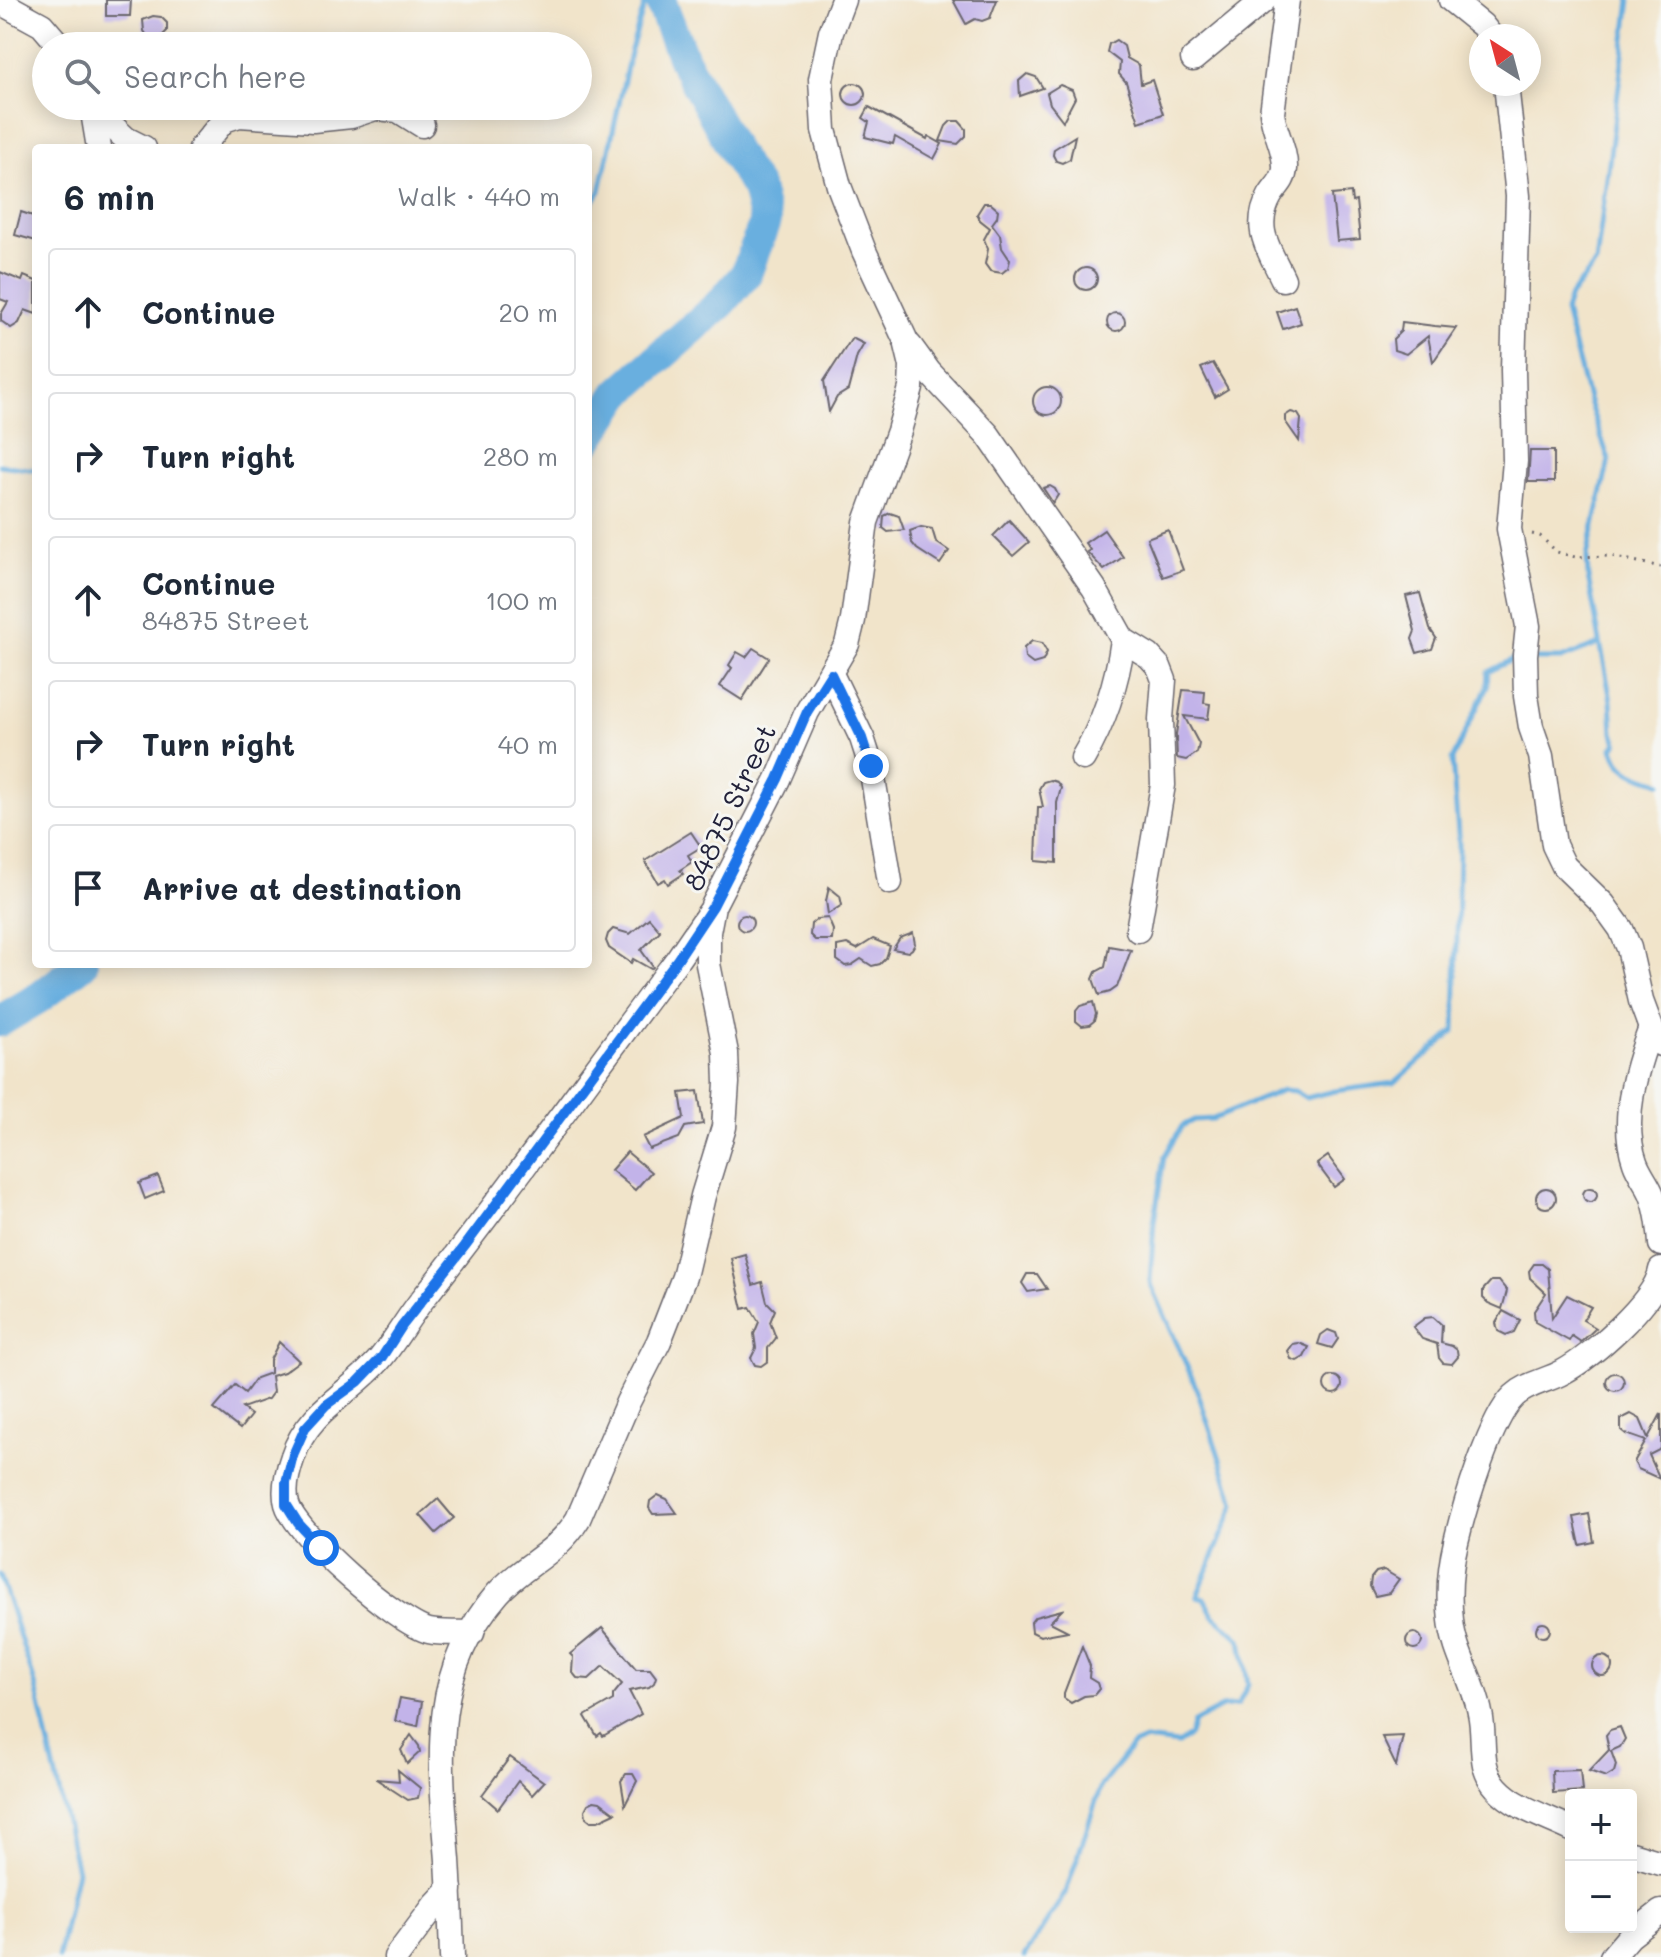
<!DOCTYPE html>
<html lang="en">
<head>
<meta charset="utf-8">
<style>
  :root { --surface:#fff; --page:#f2f2f3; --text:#1f2937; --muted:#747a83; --line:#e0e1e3 }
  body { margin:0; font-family:Mali,sans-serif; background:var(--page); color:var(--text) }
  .controls { position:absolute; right:24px; bottom:24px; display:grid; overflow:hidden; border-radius:8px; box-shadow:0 4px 20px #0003 }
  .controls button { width:72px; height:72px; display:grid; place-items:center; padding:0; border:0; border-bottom:2px solid var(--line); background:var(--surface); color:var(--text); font:40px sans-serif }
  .compass { position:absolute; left:1469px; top:24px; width:72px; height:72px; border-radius:50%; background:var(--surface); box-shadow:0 4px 20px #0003; rotate:324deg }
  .stop { position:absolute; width:24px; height:24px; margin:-18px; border:6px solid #1a73e8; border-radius:50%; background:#fff }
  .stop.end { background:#1a73e8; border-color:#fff; box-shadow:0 2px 8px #0008 }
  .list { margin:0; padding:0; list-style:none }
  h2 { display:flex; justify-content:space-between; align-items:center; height:104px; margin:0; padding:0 32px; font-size:34px }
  h2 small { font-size:26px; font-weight:400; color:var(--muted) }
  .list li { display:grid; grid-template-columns:52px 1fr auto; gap:24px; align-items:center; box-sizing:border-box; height:128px; margin:0 16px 16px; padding:0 16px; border:2px solid var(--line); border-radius:8px }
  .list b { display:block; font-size:30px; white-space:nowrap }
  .list p { margin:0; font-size:26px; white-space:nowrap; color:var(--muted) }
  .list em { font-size:26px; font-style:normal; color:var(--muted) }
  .icon { flex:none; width:44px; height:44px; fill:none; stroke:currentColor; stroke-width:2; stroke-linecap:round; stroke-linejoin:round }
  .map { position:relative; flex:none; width:1661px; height:1957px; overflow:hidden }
  .search { position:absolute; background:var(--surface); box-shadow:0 4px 20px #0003; left:32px; top:32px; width:560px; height:88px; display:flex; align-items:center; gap:20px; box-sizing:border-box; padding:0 28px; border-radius:44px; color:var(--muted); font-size:30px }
  .panel { position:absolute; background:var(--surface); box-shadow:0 4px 20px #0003; left:32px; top:144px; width:560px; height:824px; border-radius:8px }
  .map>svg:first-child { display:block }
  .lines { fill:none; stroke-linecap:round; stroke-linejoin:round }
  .stream { stroke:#69afdf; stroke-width:5 }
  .river { stroke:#69afdf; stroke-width:32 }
  .building { fill:#c2b3e9 }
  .minor-casing { stroke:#6a666d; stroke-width:27 }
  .path { stroke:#6a666d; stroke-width:3; stroke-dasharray:2 6; stroke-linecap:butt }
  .minor { stroke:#fff; stroke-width:24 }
  .route { stroke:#1a73e8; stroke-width:10 }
  .labels { text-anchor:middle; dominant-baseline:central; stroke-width:6; stroke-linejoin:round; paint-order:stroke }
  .street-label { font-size:28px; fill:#22223b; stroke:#f6f6f2 }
</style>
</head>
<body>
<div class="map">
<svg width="1661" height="1957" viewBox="0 0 1661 1957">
  <rect width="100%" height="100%" fill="#f6f6f2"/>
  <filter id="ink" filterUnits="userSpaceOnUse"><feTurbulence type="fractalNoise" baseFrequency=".0125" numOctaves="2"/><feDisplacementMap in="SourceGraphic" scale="16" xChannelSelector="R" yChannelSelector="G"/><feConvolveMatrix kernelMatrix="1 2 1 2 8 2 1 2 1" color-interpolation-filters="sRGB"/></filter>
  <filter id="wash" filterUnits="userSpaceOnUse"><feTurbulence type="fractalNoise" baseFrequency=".006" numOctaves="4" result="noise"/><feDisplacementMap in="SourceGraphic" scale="32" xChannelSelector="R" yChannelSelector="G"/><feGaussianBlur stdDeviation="1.8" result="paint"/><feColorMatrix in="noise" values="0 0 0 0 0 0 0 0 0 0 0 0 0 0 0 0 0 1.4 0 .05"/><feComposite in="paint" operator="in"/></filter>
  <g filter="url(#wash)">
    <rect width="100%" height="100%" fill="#f1e4ca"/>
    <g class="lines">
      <!-- stream -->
      <g class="stream">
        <path d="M1630 0 1596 263 1570 296 1565 311 1588 399 1609 460 1587 556 1588 577 1611 701 1613 733 1617 742 1613 748C1620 773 1638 776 1661 783"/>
        <polyline points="588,210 600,191 630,53 646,0"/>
        <polyline points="0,465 36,470"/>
        <polyline points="1532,659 1561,659 1599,644"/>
        <polyline points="0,1575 36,1687 77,1871 58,1957"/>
        <polyline points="1024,1957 1066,1892 1101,1786 1133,1745 1145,1740 1178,1744 1190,1735 1194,1722 1222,1707 1238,1705 1248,1684 1241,1640 1213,1615 1204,1598 1197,1596 1235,1504 1196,1387 1150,1282 1154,1222 1164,1157 1182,1126 1194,1120 1213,1119 1283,1090 1295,1091 1306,1098 1335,1091 1394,1083 1455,1031 1459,845 1452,760 1487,687 1488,672 1517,657"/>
      </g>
      <!-- river -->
      <g class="river">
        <polyline points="588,440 619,393 721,303 746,274 765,221 757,188 737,157 684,61 660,0"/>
        <polyline points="0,1021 40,997 82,964"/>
      </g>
    </g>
    <g id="blocks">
      <!-- building -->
      <g class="building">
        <polygon points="106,0 131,0 130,16 106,16"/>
        <polygon points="953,0 997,0 990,18 982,21 975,19 966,24"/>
        <polygon points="153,16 161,17 167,23 167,31 159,39 148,37 144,31 143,20"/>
        <polygon points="1116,40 1124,46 1127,58 1139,65 1141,84 1152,80 1163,114 1139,122 1126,82 1119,74 1120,62 1107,52 1109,44"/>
        <polygon points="1027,74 1036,77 1043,88 1020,96 1019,81"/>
        <circle cx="854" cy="94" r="11"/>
        <polygon points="1060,85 1072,90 1075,98 1063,121 1050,104 1047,93"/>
        <polygon points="869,107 927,139 928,136 942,144 934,159 895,137 893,144 865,137 869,122 863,118"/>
        <polygon points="951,121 959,121 966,129 966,136 958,144 940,141 946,126"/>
        <polygon points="1075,136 1070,159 1062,163 1056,161 1053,155 1054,149"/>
        <polygon points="1351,193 1352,202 1356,201 1360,239 1337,241 1332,195"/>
        <polygon points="984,203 990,203 998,210 997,217 992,224 1000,235 1002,248 1010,260 1008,268 1002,273 990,271 985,264 988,249 984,239 990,228 980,220 977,214"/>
        <polygon points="21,212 36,217 36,241 15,235"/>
        <circle cx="1086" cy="279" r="11"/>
        <polygon points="0,272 22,281 24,276 36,281 36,314 25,310 19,323 11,328 1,321 1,314 8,302 0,299"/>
        <polygon points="1295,306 1301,323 1283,329 1277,312"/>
        <circle cx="1116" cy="322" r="9"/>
        <polygon points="1402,322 1435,326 1456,328 1433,362 1428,336 1406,354 1394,350 1393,339 1401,331"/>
        <polygon points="852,338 864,344 857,356 848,390 837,397 829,412 824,381"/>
        <polygon points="1213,363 1228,389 1215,397 1201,368"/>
        <circle cx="1047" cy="401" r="14"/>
        <polygon points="1291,412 1298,414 1301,419 1299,441 1285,421 1285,416"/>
        <polygon points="1530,451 1554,451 1554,482 1528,482"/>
        <polygon points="1050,486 1055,489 1058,495 1053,503 1043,488"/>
        <polygon points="890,513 899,516 904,530 888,532 883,528 884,516"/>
        <polygon points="1009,520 1029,542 1013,556 993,536"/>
        <polygon points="921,527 932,529 936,542 949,551 940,564 917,549 912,543 910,531"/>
        <polygon points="1104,530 1123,557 1104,570 1087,552 1090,550 1085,543"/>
        <polygon points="1168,530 1183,570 1163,577 1147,538"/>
        <polygon points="1420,593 1430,629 1436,638 1432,649 1417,653 1412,639 1415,631 1406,596"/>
        <polygon points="1032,641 1042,643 1047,652 1043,661 1033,664 1025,658 1024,648"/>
        <polygon points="753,648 769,658 742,700 720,686 732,668 729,665 737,652 746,657"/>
        <polygon points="1183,690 1205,692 1204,703 1210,704 1208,719 1184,716 1199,744 1197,753 1186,760 1177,758 1176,734"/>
        <polygon points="1050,780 1057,782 1061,788 1057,803 1057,863 1036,861 1038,807 1043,807 1039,789 1043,782"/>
        <polygon points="691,832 701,847 688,855 692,862 680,870 683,874 668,884 665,879 658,883 645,861"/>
        <polygon points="829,887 840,896 842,905 828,914 826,901"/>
        <circle cx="745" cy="923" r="8"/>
        <polygon points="649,918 660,931 641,950 653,967 651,969 633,959 631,963 609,948 606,941 608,934 613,929 630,934"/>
        <polygon points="828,918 833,930 832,940 815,940 810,935 811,924 817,919"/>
        <polygon points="913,933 915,944 912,949 908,952 893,949 900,938"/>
        <polygon points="873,939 890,946 886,958 880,964 872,966 861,959 852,965 845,966 837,960 837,946 847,944 857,949"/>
        <polygon points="1109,946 1131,950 1117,987 1110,992 1099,995 1093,979 1096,972 1105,967"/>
        <polygon points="1093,1002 1096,1014 1094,1021 1089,1025 1082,1026 1076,1021 1076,1011 1080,1006"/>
        <polygon points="698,1091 703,1124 685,1127 679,1138 649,1149 643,1137 684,1118 680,1093"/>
        <polygon points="627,1152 651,1172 635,1190 611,1170"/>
        <polygon points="1328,1156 1345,1179 1334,1187 1317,1164"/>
        <polygon points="158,1176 164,1191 145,1199 139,1183"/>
        <circle cx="1590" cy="1195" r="7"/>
        <circle cx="1546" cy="1198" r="10"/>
        <polygon points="745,1254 753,1285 762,1282 767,1302 775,1310 770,1322 776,1338 768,1348 768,1361 761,1366 755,1365 751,1358 756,1348 754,1334 759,1322 750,1307 743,1309 731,1258"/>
        <polygon points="1534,1264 1542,1264 1548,1269 1552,1318 1567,1295 1591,1307 1583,1320 1596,1328 1581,1342 1572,1336 1569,1341 1535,1322 1534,1311 1546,1293 1530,1278 1529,1271"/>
        <polygon points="1027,1274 1037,1274 1047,1289 1028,1292 1022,1283"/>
        <polygon points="1491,1281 1499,1281 1507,1291 1502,1309 1488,1303 1483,1298 1483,1290"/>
        <polygon points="1503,1311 1520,1320 1514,1332 1506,1335 1498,1331 1496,1323"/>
        <polygon points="1433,1317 1442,1325 1441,1343 1452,1346 1457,1350 1458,1357 1452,1364 1443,1363 1439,1358 1437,1344 1422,1339 1413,1327 1425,1318"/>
        <polygon points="1328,1330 1336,1333 1338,1339 1332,1348 1318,1344 1321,1335"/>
        <polygon points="279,1342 299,1361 284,1372 271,1376 273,1392 268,1399 242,1408 251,1415 240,1429 214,1409 235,1385 245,1393 256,1378 270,1373 270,1360"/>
        <polygon points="1299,1343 1309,1347 1304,1357 1297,1361 1291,1359 1288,1351 1293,1344"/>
        <circle cx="1615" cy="1382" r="9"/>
        <circle cx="1333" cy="1385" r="9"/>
        <polygon points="1631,1414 1640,1419 1648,1438 1661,1414 1661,1449 1649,1455 1660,1479 1638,1469 1634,1462 1646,1441 1626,1434 1621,1430 1621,1419"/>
        <polygon points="658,1495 667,1499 677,1513 653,1514 649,1508 650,1501"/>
        <polygon points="438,1499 454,1518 436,1533 420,1515"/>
        <polygon points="1589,1514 1594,1542 1580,1545 1574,1517"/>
        <polygon points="1384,1570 1399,1579 1389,1593 1375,1596 1370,1586 1371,1578 1376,1572"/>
        <polygon points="1062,1610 1050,1622 1068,1631 1040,1636 1032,1632 1031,1622 1035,1617"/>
        <circle cx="1543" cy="1630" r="7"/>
        <polygon points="602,1628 636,1669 650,1669 656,1677 654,1683 649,1687 629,1691 641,1714 603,1736 601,1733 597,1736 585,1716 613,1700 613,1695 622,1684 603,1666 589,1679 577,1678 572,1672 573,1657 570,1654"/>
        <circle cx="1414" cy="1641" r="8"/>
        <polygon points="1082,1646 1090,1666 1089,1678 1097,1683 1099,1689 1094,1695 1084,1696 1071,1703 1064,1698 1064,1693"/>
        <circle cx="1602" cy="1666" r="10"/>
        <polygon points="400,1698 422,1702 418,1726 395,1721"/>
        <polygon points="1620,1727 1625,1739 1620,1747 1611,1751 1616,1765 1614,1772 1606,1777 1589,1771 1609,1750 1606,1735 1610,1730"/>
        <polygon points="411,1735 419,1746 420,1752 407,1764 401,1750"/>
        <polygon points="1403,1736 1396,1766 1382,1737"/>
        <polygon points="510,1757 544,1782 532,1795 518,1781 498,1809 482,1795"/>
        <polygon points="398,1770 420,1788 418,1798 408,1800 376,1779 399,1781"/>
        <polygon points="1580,1770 1582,1791 1553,1793 1552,1771"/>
        <polygon points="626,1774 633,1774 637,1781 625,1805 621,1781"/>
        <polygon points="594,1801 600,1802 615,1813 598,1821 591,1821 586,1817 585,1810 588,1804"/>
      </g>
    </g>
  </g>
  <g filter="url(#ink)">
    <use href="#blocks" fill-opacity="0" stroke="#6a666d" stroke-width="2"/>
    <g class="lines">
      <defs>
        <g id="minor">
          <polyline points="1451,0 1482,25 1491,36"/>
          <polyline points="0,2 42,25 60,46"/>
          <polyline points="1193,59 1264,0"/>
          <polyline points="1506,84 1518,196 1513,370 1515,461 1509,529 1528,626 1525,655 1526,696 1531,727 1541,756 1554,845 1564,866 1603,904 1621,929 1629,948 1641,1001 1651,1028 1661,1044"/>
          <polyline points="92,106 99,148"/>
          <polyline points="93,108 126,139 144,148"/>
          <polyline points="201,148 224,120 239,115 313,120 351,116 375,108 398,110 422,125"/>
          <path d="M1283 279C1269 249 1252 228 1270 196 1276 186 1284 181 1285 169 1286 150 1274 132 1272 113L1287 0"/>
          <polyline points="910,346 929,372 988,435 1094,588 1123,640 1149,656 1159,667 1164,680 1161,719 1163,785 1138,930"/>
          <polyline points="831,674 862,738 871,766 890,882"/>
          <path d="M1083 758C1105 721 1117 683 1123 640"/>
          <path d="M1651 1028C1636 1068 1620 1119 1635 1162 1639 1174 1648 1184 1652 1195 1658 1210 1660 1229 1661 1244"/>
          <path d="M472 1633C458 1632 442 1634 429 1631 398 1624 295 1534 287 1504 283 1490 288 1470 293 1456 307 1411 351 1393 380 1359 395 1341 407 1319 422 1300 510 1189 592 1073 677 960L710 912"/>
          <path d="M1571 1829C1547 1817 1515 1808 1497 1788 1477 1767 1486 1739 1480 1713 1474 1681 1454 1653 1451 1620 1448 1595 1450 1567 1456 1542 1464 1508 1490 1419 1514 1396 1528 1383 1547 1381 1563 1372 1592 1356 1655 1302 1661 1270"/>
          <polyline points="1631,1854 1661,1863"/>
          <polyline points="396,1957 435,1905 450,1889"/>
          <path d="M452 1957C451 1924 450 1892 448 1860 440 1762 428 1673 498 1593 524 1564 556 1555 578 1519L628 1402 659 1341 684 1277 703 1196 724 1127 727 1083 726 1053 708 964V932L713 906 778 779 807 712 847 644 853 620 866 522 899 431 911 388 912 366 906 341 864 251 839 186 824 130 821 79 831 32 843 0"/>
          <polyline points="1612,1957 1630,1936 1661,1912"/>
        </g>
      </defs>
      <!-- minor casing -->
      <use href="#minor" class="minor-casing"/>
      <!-- path -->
      <polyline class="path" points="1532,534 1540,536 1557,552 1575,557 1611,556 1661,567"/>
      <!-- minor -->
      <use href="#minor" class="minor"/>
    </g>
  </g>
  <g class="lines" filter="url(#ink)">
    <!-- route -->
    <polyline class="route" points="321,1548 298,1523 286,1504 286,1483 293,1455 305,1428 326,1405 358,1382 382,1357 402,1326 465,1246 677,960 713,906 778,779 807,712 831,674 862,738 871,766"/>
  </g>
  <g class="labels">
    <!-- street labels -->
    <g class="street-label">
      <text transform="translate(729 807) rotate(-65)">84875 Street</text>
    </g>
  </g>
</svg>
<div class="controls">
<button>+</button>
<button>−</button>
</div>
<svg class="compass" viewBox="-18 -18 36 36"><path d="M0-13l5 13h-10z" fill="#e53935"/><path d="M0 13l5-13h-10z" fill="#747a83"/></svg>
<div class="stop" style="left:321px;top:1548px"></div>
<div class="stop end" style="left:871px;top:766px"></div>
<div class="search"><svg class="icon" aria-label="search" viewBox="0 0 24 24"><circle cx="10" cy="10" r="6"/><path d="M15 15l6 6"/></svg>Search here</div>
<section class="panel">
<h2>6 min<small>Walk · 440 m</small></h2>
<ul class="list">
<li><svg class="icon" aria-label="ahead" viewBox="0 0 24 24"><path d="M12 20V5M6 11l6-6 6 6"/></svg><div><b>Continue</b></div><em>20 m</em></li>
<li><svg class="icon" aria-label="right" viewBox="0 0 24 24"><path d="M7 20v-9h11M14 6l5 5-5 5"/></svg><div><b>Turn right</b></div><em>280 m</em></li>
<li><svg class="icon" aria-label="ahead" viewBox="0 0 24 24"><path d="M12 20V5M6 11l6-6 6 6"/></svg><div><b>Continue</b><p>84875 Street</p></div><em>100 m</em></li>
<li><svg class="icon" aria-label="right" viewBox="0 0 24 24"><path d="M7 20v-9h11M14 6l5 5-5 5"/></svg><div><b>Turn right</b></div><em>40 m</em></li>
<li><svg class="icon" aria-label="arrive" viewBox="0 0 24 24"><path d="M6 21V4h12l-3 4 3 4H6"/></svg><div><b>Arrive at destination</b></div></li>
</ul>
</section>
</div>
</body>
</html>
